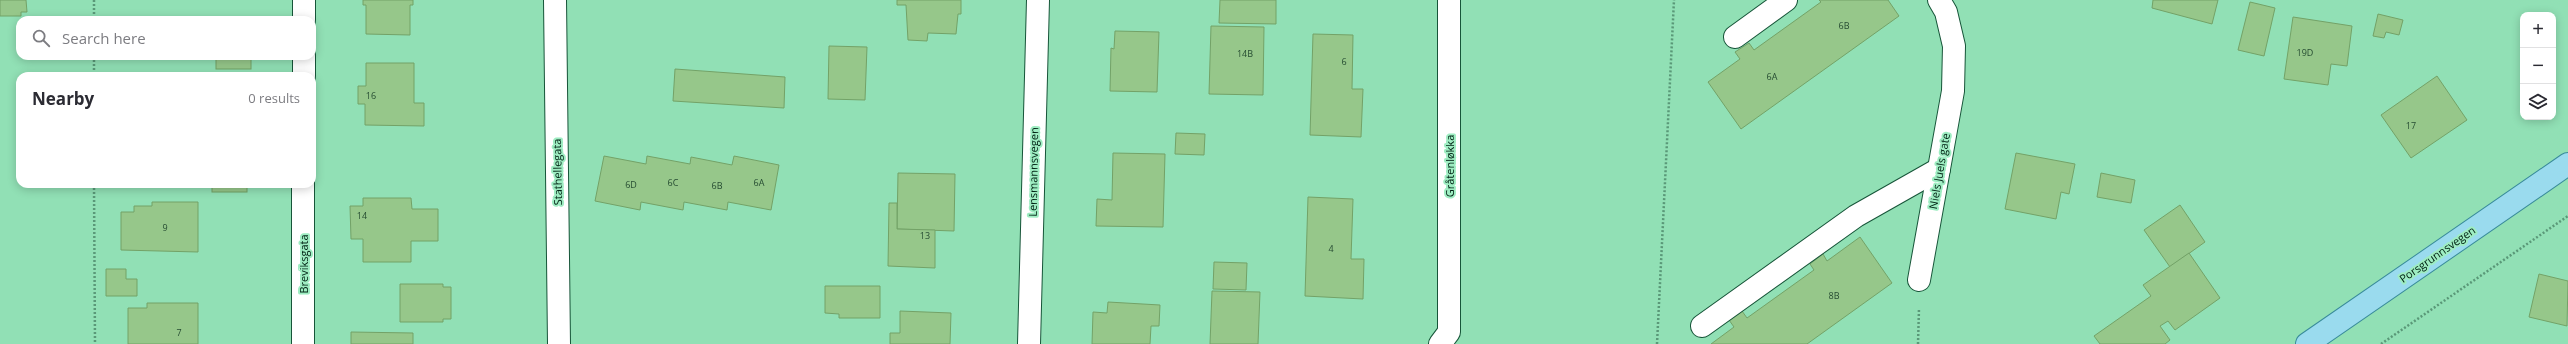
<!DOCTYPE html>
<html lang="en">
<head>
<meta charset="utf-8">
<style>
  :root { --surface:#fff; --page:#f7f7f7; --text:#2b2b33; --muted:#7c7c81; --line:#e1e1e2 }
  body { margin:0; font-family:"Open Sans",sans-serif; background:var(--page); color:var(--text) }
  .controls { position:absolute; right:12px; top:12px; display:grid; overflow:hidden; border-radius:8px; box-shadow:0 2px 10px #0003 }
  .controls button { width:36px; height:36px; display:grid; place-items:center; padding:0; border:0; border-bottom:1px solid var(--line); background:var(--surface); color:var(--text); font:20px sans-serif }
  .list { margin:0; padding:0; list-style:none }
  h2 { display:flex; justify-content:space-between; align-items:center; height:52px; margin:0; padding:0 16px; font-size:17px }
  h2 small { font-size:13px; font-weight:400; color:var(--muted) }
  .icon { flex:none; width:22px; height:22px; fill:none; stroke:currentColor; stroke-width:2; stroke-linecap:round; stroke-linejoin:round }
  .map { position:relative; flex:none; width:2568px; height:344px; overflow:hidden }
  .search { position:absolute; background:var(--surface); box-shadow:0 2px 10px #0003; left:16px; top:16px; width:300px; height:44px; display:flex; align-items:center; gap:10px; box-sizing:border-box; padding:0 14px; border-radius:12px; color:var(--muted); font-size:15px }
  .panel { position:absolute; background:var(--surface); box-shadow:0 2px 10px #0003; left:16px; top:72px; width:300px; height:116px; border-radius:12px }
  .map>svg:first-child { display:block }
  .building { fill:#96c78a; stroke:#73a267 }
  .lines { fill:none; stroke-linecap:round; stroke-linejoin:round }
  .minor-casing { stroke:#175539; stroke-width:24 }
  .major-casing { stroke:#398b9a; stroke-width:24 }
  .path { stroke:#5a9878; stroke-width:2.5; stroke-dasharray:2 2; stroke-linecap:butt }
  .minor { stroke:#fff; stroke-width:22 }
  .major { stroke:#9adbee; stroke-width:22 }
  .labels { text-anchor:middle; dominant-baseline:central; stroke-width:4; stroke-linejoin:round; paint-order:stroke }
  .number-label { font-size:9px; fill:#264c32 }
  .street-label { font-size:11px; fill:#012314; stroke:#9eedc2 }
</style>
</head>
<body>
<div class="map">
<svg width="2568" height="344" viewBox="0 0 2568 344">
  <rect width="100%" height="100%" fill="#91e0b5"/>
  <!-- building -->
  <g class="building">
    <polygon points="0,0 26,0 27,12 21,12 21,16 0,16"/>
    <polygon points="363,0 413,0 413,5 410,5 410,35 366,34 366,5 363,5"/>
    <polygon points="897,0 961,0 961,14 958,14 956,34 928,33 927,41 908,40 906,5 897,5"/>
    <polygon points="1220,0 1276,0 1276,24 1219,23"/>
    <polygon points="1819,0 1888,0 1899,16 1741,129 1708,82 1740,59 1735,52 1749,43 1754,50 1821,2"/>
    <polygon points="2153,0 2218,0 2212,24 2152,8"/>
    <polygon points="2250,2 2275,8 2264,56 2238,50"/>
    <polygon points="2378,14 2403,20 2399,35 2386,32 2384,38 2373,36"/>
    <polygon points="2293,17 2352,26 2347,66 2331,64 2328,85 2284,79"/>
    <polygon points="1211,26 1264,27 1263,95 1209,94"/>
    <polygon points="1115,31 1159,32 1157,92 1110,91 1111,48 1114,49"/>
    <polygon points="1313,34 1353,35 1352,89 1363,89 1361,137 1310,135"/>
    <polygon points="829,46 867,47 865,100 828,99"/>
    <rect x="216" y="56" width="35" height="13"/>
    <polygon points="366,63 414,63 414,103 424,103 424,126 365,125 365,104 358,104 358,86 366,86"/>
    <polygon points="675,69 785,77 784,108 673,101"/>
    <rect x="149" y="75" width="53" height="1"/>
    <polygon points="2437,76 2467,120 2411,158 2381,115"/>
    <polygon points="1176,133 1205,134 1204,155 1175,154"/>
    <polygon points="1113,153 1165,154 1163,227 1096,226 1097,199 1112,200"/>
    <polygon points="2016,153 2075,164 2069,194 2061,192 2056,219 2005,209"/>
    <polygon points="604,156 646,164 647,156 690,164 691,157 732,165 734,156 779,165 771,210 728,202 727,210 684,202 683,210 641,202 640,210 595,201"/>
    <polygon points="898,173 955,174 954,231 897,229"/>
    <polygon points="2101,173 2135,180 2131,203 2097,197"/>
    <rect x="212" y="184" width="35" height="8"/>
    <polygon points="1308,197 1353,199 1351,259 1364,259 1363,299 1305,296"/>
    <polygon points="363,198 411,198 412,209 438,209 438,241 411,241 411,262 363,262 363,239 351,239 350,206 363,206"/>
    <polygon points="152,202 198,202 198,252 121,250 121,212 134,212 134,206 152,206"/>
    <polygon points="889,203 897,203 897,229 935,230 935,268 888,266"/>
    <polygon points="2180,205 2205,242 2170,267 2144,230"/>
    <polygon points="1860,237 1892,283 1807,344 1711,344 1734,327 1729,320 1742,311 1747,318 1814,270 1810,264 1823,254 1827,261"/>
    <polygon points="2189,253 2220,298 2175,330 2168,321 2160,326 2170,340 2165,344 2100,344 2094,336 2151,296 2143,285"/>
    <polygon points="1214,262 1247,263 1246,290 1213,289"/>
    <polygon points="106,269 126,269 126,279 137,279 137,296 106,296"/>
    <polygon points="2539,274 2568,281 2567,326 2529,317"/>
    <polygon points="400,284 443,284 443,287 451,287 451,319 443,319 443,322 400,322"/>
    <polygon points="825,286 880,286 880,318 839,318 839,314 825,313"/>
    <polygon points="1212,291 1260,292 1258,344 1210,344"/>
    <polygon points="1108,302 1160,305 1159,326 1151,326 1150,344 1092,344 1093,312 1107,313"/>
    <polygon points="147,303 198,303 198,344 128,344 128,308 147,308"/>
    <polygon points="900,311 951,313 950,344 890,344 890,333 900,333"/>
    <polygon points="351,332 413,333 413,344 351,344"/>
  </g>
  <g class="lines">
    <defs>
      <g id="minor">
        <polyline points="555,0 559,344"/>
        <polyline points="304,20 304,0"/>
        <polyline points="1735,37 1786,0"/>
        <polyline points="304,76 304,56"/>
        <polyline points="1919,280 1953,91 1954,46 1946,12 1939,0"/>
        <polyline points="1702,326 1856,216 1939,169"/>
        <polyline points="303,344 303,184"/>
        <polyline points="1029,344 1038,0"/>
        <polyline points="1440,344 1449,332 1449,0"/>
      </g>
      <polyline id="major" points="2307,344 2568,164"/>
    </defs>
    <!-- minor casing -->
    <use href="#minor" class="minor-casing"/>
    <!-- major casing -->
    <use href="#major" class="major-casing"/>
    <!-- path -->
    <g class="path">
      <polyline points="94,0 94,20"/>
      <polyline points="94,56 94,76"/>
      <polyline points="94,184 95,344"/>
      <polyline points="1657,344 1674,0"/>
      <polyline points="1918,344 1919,308"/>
      <polyline points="2381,344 2568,216"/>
    </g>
    <!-- minor -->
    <use href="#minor" class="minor"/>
    <!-- major -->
    <use href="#major" class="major"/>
  </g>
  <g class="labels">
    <!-- number labels -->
    <g class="number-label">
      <text x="1844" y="25">6B</text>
      <text x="2305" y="52">19D</text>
      <text x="1245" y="53">14B</text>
      <text x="1344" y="61">6</text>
      <text x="1772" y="76">6A</text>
      <text x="371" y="95">16</text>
      <text x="2411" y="125">17</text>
      <text x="673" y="182">6C</text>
      <text x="759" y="182">6A</text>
      <text x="631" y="184">6D</text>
      <text x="717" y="185">6B</text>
      <text x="362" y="215">14</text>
      <text x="165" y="227">9</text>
      <text x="925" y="235">13</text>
      <text x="1331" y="248">4</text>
      <text x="1834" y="295">8B</text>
      <text x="179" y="332">7</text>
    </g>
    <!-- street labels -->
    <g class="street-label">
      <text transform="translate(1449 166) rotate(-90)">Gråtenløkka</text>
      <text transform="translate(1939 171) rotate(-80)">Niels Juels gate</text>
      <text transform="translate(557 172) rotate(-91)">Stathellegata</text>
      <text transform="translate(1033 172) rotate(-89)">Lensmannsvegen</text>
      <text transform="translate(2437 254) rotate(-35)">Porsgrunnsvegen</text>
      <text transform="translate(303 264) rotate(-90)">Breviksgata</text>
    </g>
  </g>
</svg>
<div class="controls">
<button>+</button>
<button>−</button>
<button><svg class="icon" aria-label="layers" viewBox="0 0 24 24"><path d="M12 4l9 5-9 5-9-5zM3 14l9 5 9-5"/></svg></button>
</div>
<div class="search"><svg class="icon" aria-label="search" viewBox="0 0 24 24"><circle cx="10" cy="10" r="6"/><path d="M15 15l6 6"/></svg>Search here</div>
<section class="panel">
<h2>Nearby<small>0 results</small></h2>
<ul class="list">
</ul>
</section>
</div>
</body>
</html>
